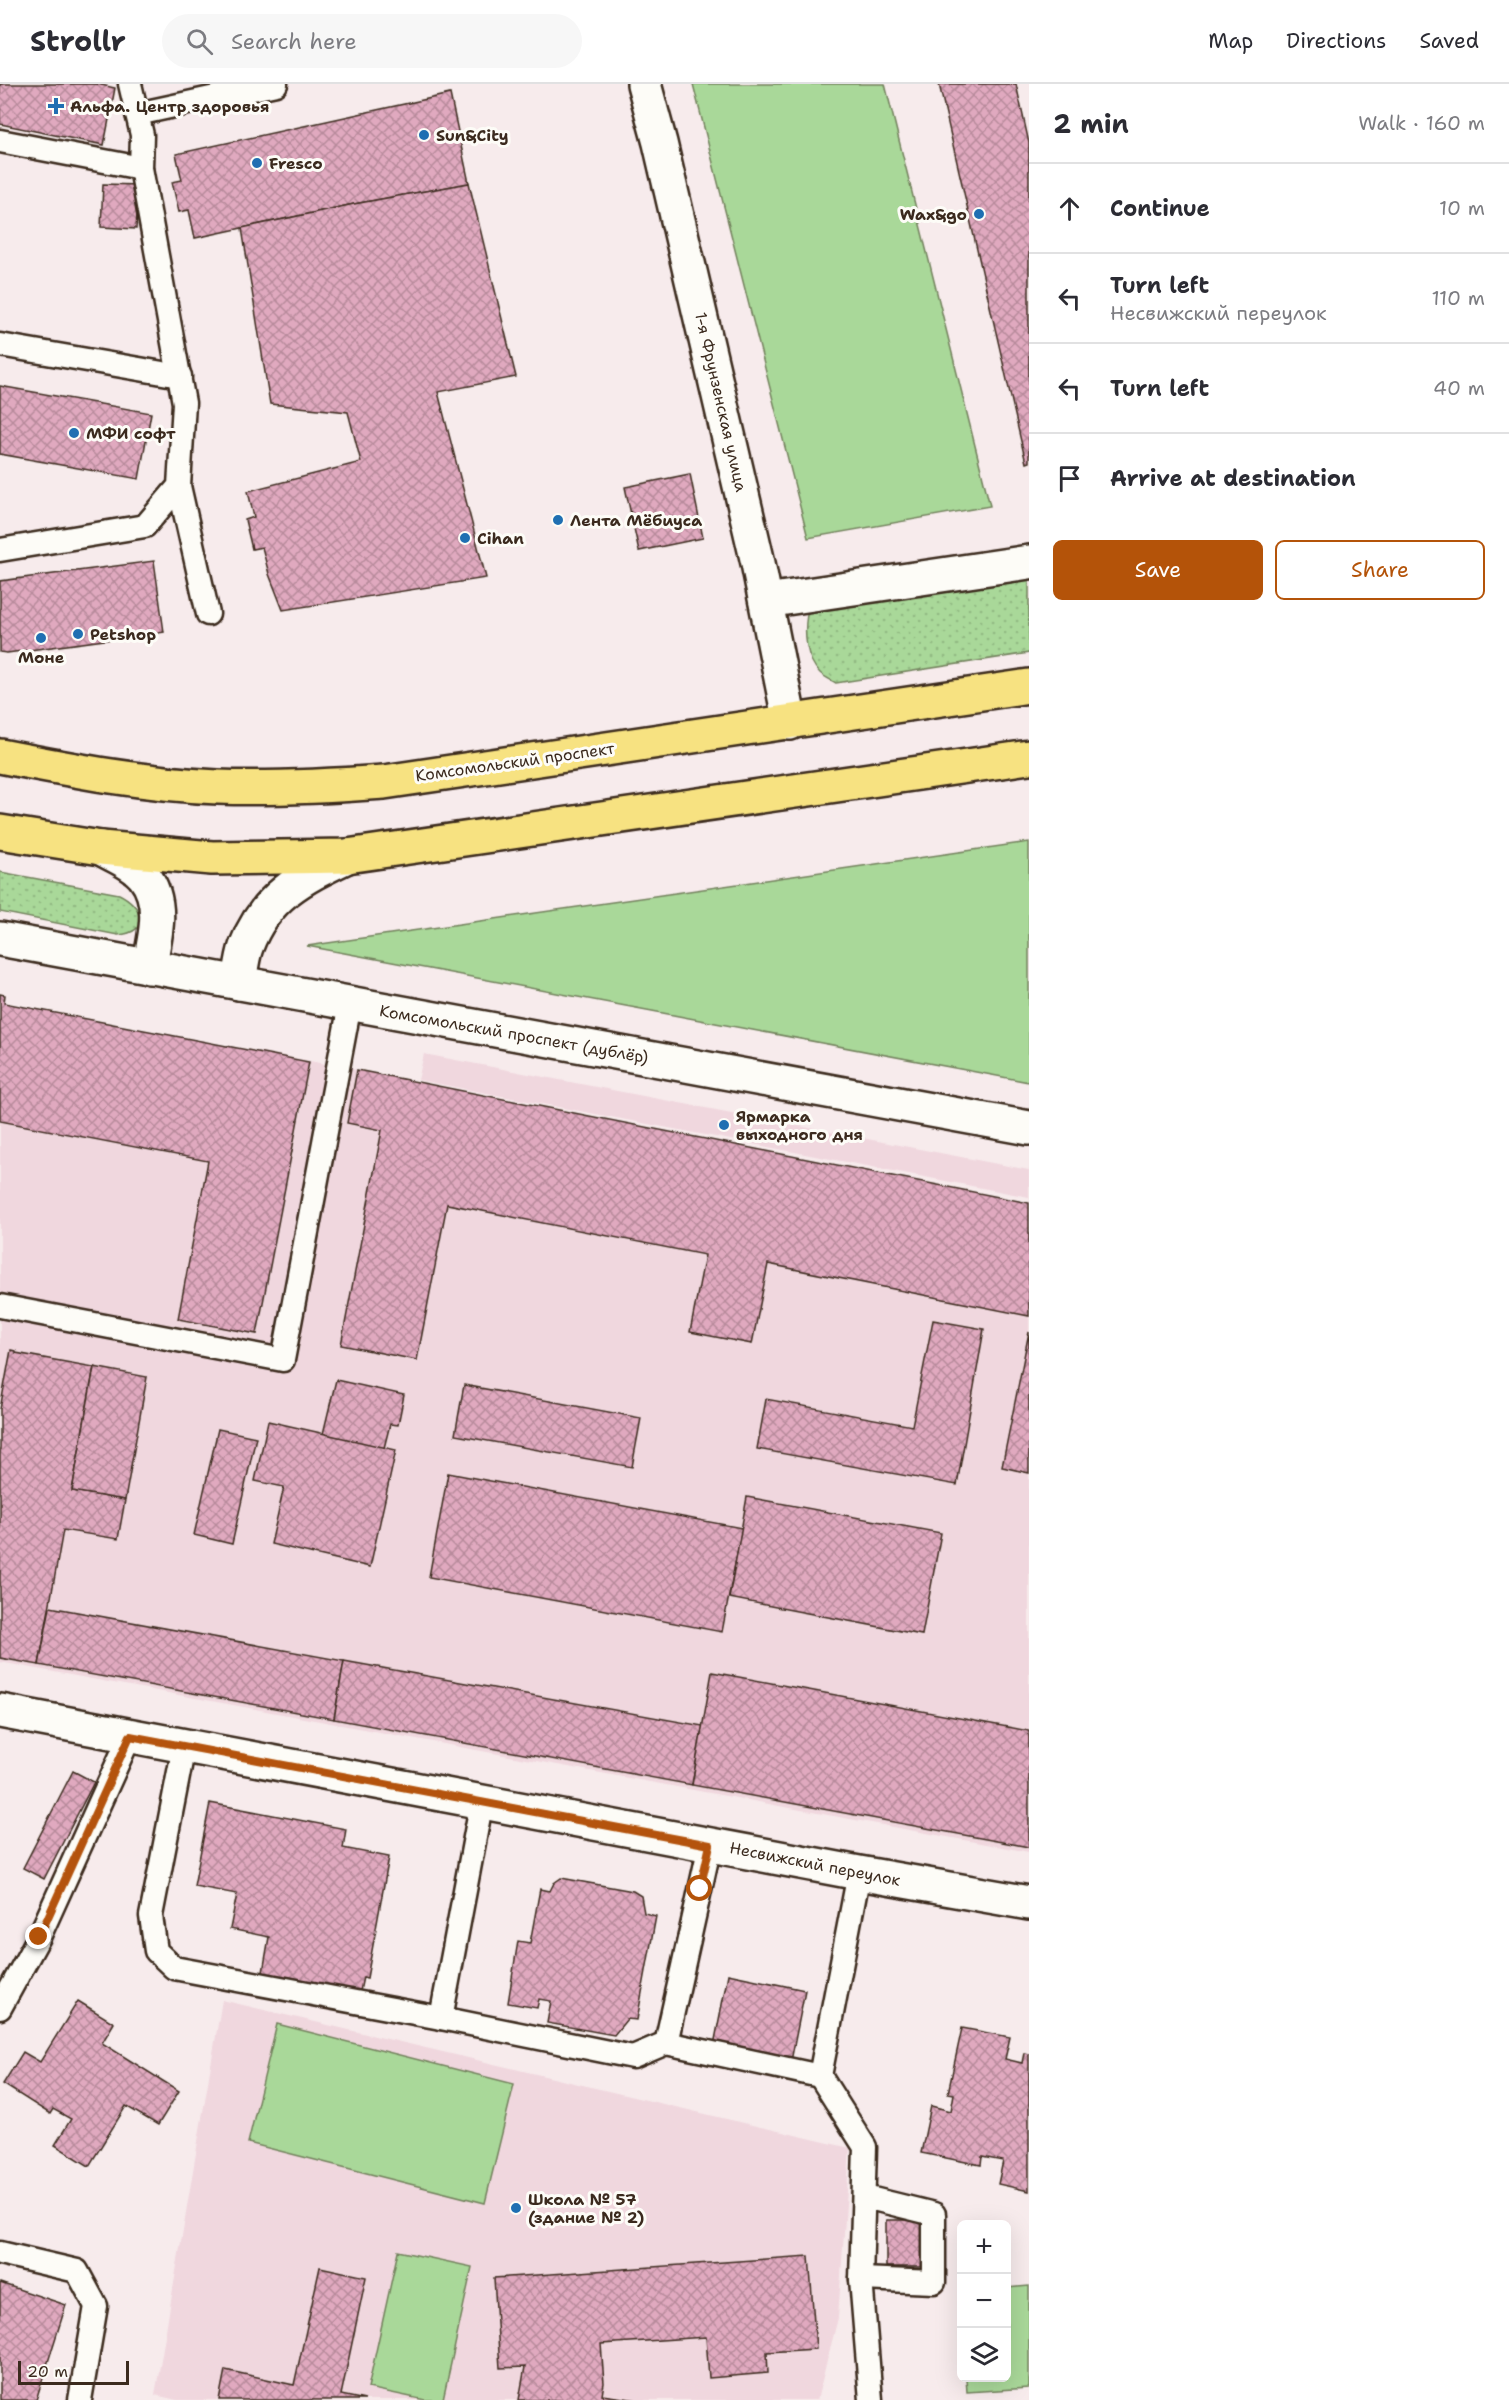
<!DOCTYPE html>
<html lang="en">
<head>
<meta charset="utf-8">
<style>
  :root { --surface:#fff; --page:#f7f7f7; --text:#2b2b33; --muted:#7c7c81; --line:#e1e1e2; --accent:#b45309 }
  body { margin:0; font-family:"Shantell Sans",sans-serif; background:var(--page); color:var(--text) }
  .controls { position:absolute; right:18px; bottom:18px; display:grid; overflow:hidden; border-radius:9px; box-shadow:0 6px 24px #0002 }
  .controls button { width:54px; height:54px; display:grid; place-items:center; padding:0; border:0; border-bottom:2px solid var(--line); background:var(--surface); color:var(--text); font:30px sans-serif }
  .scale { position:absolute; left:18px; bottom:15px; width:111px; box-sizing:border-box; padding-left:6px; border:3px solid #3b2a1e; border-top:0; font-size:16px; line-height:21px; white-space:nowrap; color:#3b2a1e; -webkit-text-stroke:4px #fdfcf7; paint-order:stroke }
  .stop { position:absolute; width:18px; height:18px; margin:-14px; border:4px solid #b45309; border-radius:50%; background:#fff }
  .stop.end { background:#b45309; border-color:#fff; box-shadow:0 2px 6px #0008 }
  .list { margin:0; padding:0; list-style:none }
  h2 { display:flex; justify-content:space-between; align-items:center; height:78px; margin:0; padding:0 24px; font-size:26px }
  h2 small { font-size:20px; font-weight:400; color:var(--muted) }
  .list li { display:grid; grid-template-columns:39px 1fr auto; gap:18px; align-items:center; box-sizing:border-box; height:90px; padding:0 24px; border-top:2px solid var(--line) }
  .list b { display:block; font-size:22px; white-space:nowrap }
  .list p { margin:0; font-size:20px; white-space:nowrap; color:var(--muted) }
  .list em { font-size:20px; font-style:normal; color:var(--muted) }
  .actions { display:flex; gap:12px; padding:18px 24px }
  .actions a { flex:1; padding:14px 0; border:2px solid var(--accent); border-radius:9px; text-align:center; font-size:21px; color:var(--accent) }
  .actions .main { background:var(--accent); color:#fff }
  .icon { flex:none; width:33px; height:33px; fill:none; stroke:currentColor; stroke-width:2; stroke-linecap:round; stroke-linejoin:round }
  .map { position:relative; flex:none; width:1029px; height:2316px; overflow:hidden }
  header { display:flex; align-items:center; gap:36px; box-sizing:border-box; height:84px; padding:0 30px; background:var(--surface); border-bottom:2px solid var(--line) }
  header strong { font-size:28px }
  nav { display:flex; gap:33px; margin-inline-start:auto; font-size:21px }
  .search { width:420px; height:54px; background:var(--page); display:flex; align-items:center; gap:15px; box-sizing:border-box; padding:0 21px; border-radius:33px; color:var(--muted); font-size:22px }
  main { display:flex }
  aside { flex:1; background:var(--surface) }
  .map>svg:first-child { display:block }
  .built { fill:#f0d7de }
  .grass { fill:url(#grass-dots); stroke:#72815c; stroke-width:1.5 }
  .park { fill:#a9d899; stroke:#72815c; stroke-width:1.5 }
  .building { fill:url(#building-cross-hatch); stroke:#3b2a1e; stroke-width:1.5 }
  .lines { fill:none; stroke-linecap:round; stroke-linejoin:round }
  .lane-casing { stroke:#3b2a1e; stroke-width:27 }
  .street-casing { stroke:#3b2a1e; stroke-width:38 }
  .secondary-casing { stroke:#3b2a1e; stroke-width:38 }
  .primary-casing { stroke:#3b2a1e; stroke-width:38 }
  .lane { stroke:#fdfcf7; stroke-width:22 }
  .street { stroke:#fdfcf7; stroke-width:33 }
  .secondary { stroke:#fdfcf7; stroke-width:33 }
  .primary { stroke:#f7e281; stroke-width:33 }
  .route { stroke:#b45309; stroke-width:8 }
  .poi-dot { fill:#1f6fb2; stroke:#fdfcf7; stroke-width:2 }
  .labels { text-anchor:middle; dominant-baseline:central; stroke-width:6; stroke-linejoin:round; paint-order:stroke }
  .poi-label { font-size:16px; font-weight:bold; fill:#3b2a1e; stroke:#fdfcf7; text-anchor:start }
  .street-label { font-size:16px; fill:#3b2a1e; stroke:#fdfcf7 }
</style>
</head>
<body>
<header>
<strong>Strollr</strong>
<div class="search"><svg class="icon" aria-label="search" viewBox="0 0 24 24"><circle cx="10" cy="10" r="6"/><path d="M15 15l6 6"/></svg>Search here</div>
<nav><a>Map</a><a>Directions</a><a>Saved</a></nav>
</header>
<main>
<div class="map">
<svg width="1029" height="2316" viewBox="0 0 1029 2316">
  <defs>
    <pattern id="grass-dots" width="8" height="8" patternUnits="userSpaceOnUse" patternTransform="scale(1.5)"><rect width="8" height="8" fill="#a9d899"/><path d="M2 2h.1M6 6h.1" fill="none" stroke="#92ba83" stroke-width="1.8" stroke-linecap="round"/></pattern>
    <pattern id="building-cross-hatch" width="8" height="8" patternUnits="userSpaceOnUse" patternTransform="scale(1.5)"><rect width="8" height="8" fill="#e0a9bf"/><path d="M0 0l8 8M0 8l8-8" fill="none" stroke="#b78a9b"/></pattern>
  </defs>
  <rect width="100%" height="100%" fill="#f7ebec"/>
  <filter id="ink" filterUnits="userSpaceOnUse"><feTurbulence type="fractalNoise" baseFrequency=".0167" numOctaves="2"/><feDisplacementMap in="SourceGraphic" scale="12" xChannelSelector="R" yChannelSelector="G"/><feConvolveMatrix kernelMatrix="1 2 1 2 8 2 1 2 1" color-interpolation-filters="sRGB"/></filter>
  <g filter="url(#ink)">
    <!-- built -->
    <g class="built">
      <polygon points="0,910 5,911 4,919 357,986 1029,1119 1029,1768 0,1578"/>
      <polygon points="424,970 1029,1086 1029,1113 418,996"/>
      <polygon points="222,1916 850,2064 838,2234 817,2316 365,2316 341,2311 366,2193 320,2183 294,2301 226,2286 219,2316 177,2316 155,2311"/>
    </g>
    <!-- grass -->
    <g class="grass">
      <path d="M1029 491V569L836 599C831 596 824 593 820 589 805 574 804 549 807 530L818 522Z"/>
      <path d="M0 788 119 810C142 821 153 848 118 851L0 828Z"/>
    </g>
    <!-- park -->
    <g class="park">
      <polygon points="693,0 885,0 990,422 808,454"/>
      <polygon points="1029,758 1029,998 307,862"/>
      <polygon points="277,1940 514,2000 485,2119 248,2059"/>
      <polygon points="398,2167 472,2183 443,2316 425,2316 368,2304"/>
      <polygon points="1029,2202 1029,2304 967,2308 966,2294 1006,2294 1007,2204"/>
    </g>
    <!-- building -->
    <g class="building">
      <polygon points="0,0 97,0 115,4 104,61 0,40"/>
      <polygon points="939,0 1016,0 1029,59 1029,378 1026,379"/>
      <polygon points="450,10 469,99 354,120 195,154 189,126 179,128 172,98 182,96 176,70"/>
      <polygon points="469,99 516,293 438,308 486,494 283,526 269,490 262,463 252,465 245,436 254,433 248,407 361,378 348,328 270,320 242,144 354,120"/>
      <polygon points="103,100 139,101 136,145 101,143"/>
      <polygon points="0,302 151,329 139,395 0,370"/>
      <polygon points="690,390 703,454 639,467 625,403"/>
      <polygon points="154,477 164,548 7,569 0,568 0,497"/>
      <polygon points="0,910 5,911 4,919 309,978 257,1250 178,1235 208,1077 0,1037"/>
      <polygon points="357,986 1029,1119 1029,1232 768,1180 752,1260 690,1248 705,1171 447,1120 417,1276 341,1261 382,1046 347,1039"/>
      <polygon points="933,1236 984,1245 957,1401 757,1365 766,1315 912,1342"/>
      <polygon points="1029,1248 1029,1389 1002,1383"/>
      <polygon points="11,1266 16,1267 16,1269 94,1283 72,1407 125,1416 118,1455 63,1446 39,1581 0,1574 0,1325"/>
      <polygon points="94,1283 147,1293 125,1416 72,1407"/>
      <polygon points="336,1296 404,1311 398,1341 390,1340 384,1364 323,1350"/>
      <polygon points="464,1301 641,1334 632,1383 455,1351"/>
      <polygon points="268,1337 396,1366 370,1483 271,1460 284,1403 255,1397"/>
      <polygon points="218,1345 256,1353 232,1460 194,1451"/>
      <polygon points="448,1389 742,1444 722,1548 429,1493"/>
      <polygon points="747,1413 941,1449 922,1551 729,1514"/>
      <polygon points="50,1523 344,1577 334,1635 39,1581"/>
      <polygon points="344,1577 703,1642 692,1701 334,1635"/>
      <polygon points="712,1588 1029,1647 1029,1763 692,1701"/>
      <polygon points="73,1687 94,1698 44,1795 23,1784"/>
      <polygon points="210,1719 346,1745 343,1764 389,1773 367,1894 363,1893 359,1912 262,1894 269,1853 230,1845 237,1810 194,1802"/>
      <polygon points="561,1794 633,1807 641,1812 644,1829 656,1832 637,1936 627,1935 614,1951 547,1939 551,1917 539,1915 537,1924 508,1919 518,1857 530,1859 540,1805 550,1807 554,1799"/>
      <polygon points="728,1890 805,1906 791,1977 714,1961"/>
      <polygon points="78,1917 114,1939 102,1959 179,2007 158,2041 126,2022 89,2082 55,2061 71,2035 53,2025 50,2030 3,2000 23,1968 40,1978"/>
      <polygon points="962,1944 1010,1953 1005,1975 1022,1979 1024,1969 1029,1970 1029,2107 998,2100 1003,2077 982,2073 981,2081 921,2069 931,2022 951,2027 954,2010 948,2009"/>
      <rect x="886" y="2136" width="40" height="47"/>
      <polygon points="809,2172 816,2265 767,2268 768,2289 709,2294 706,2253 601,2260 604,2299 602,2311 638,2316 519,2316 525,2283 500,2284 494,2194"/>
      <polygon points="320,2183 366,2193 341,2311 365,2316 219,2316 225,2286 294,2301"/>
      <polygon points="0,2199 66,2221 36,2316 0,2316"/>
    </g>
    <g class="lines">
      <defs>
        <g id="lane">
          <polyline points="137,30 276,0"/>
          <polyline points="0,57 141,84"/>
          <polyline points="0,261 180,292"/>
          <polyline points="179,402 208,530"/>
          <polyline points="0,466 145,442 179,402 184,319 141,84 142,51 130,0"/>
          <polyline points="0,1222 283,1276 350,920"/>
          <polyline points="184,1662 151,1832 156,1867 174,1884 441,1934"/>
          <polyline points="482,1716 441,1934 633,1973 666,1959"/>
          <polyline points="710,1761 666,1959 820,1992 859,1789"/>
          <polyline points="0,1924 39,1853 130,1652"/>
          <polyline points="820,1992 865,2063 861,2195 871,2316"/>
          <polyline points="0,2169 77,2187 96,2222 80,2316"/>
          <polyline points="861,2195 934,2198 934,2130 865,2113"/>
        </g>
        <g id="street">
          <path d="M101 764C115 772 134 779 144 792 165 818 155 854 149 883"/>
          <polyline points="0,855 1029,1044"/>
          <path d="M239 899C241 887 242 874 246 863 265 812 301 794 347 772"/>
          <polyline points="0,1627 859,1789 1029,1819"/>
        </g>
        <g id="secondary">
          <polyline points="644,0 660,59 758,479 790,639"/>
          <polyline points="766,517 1029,478"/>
        </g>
        <g id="primary">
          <path d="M0 672C72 686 145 700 218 703 274 705 329 702 384 698L1029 602"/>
          <polyline points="0,748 101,764 212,774 347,772 1029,673"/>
        </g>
      </defs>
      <!-- lane casing -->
      <use href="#lane" class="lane-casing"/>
      <!-- street casing -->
      <use href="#street" class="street-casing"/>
      <!-- secondary casing -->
      <use href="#secondary" class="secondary-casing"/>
      <!-- primary casing -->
      <use href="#primary" class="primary-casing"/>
      <!-- lane -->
      <use href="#lane" class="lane"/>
      <!-- street -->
      <use href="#street" class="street"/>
      <!-- secondary -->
      <use href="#secondary" class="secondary"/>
      <!-- primary -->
      <use href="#primary" class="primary"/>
    </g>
  </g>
  <g class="lines" filter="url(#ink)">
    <!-- route -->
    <polyline class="route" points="39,1853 130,1652 710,1761 700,1805"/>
  </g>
  <!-- markers -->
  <g class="poi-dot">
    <path d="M53 13h6v6h6v6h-6v6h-6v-6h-6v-6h6z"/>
    <circle cx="424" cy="51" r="6"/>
    <circle cx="257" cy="79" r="6"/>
    <circle cx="979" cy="130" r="6"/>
    <circle cx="74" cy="349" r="6"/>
    <circle cx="558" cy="436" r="6"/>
    <circle cx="465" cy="454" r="6"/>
    <circle cx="78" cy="550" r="6"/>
    <circle cx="41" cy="554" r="6"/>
    <circle cx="724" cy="1041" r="6"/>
    <circle cx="516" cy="2124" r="6"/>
  </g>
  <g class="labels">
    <!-- poi labels -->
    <g class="poi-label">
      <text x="70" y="22">Альфа. Центр здоровья</text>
      <text x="436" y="51">Sun&amp;City</text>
      <text x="269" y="79">Fresco</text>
      <text x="967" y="130" text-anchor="end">Wax&amp;go</text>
      <text x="86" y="349">МФИ софт</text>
      <text x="570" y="436">Лента Мёбиуса</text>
      <text x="477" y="454">Cihan</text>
      <text x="90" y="550">Petshop</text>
      <text x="41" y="573" text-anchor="middle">Моне</text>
      <text x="736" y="1032">Ярмарка<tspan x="736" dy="18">выходного дня</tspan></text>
      <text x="528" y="2115">Школа № 57<tspan x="528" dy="18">(здание № 2)</tspan></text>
    </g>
    <!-- street labels -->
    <g class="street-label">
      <text transform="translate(721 318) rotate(77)">1-я Фрунзенская улица</text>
      <text transform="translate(515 678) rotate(-8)">Комсомольский проспект</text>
      <text transform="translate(514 950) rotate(10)">Комсомольский проспект (дублёр)</text>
      <text transform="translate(815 1780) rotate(11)">Несвижский переулок</text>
    </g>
  </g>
</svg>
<div class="controls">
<button>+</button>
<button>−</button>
<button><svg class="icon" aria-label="layers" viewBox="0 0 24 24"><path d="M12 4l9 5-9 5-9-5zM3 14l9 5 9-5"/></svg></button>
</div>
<div class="scale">20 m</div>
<div class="stop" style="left:700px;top:1805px"></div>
<div class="stop end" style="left:39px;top:1853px"></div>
</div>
<aside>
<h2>2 min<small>Walk · 160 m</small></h2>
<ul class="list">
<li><svg class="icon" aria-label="ahead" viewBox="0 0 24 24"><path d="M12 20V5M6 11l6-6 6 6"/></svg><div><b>Continue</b></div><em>10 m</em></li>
<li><svg class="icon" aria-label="left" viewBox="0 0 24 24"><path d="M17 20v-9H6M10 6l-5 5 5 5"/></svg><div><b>Turn left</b><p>Несвижский переулок</p></div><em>110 m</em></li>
<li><svg class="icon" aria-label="left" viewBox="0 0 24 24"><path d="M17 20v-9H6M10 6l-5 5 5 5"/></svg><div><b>Turn left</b></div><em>40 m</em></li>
<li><svg class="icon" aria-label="arrive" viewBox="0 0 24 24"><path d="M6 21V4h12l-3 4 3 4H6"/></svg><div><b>Arrive at destination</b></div></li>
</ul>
<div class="actions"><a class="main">Save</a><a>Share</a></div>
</aside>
</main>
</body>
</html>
